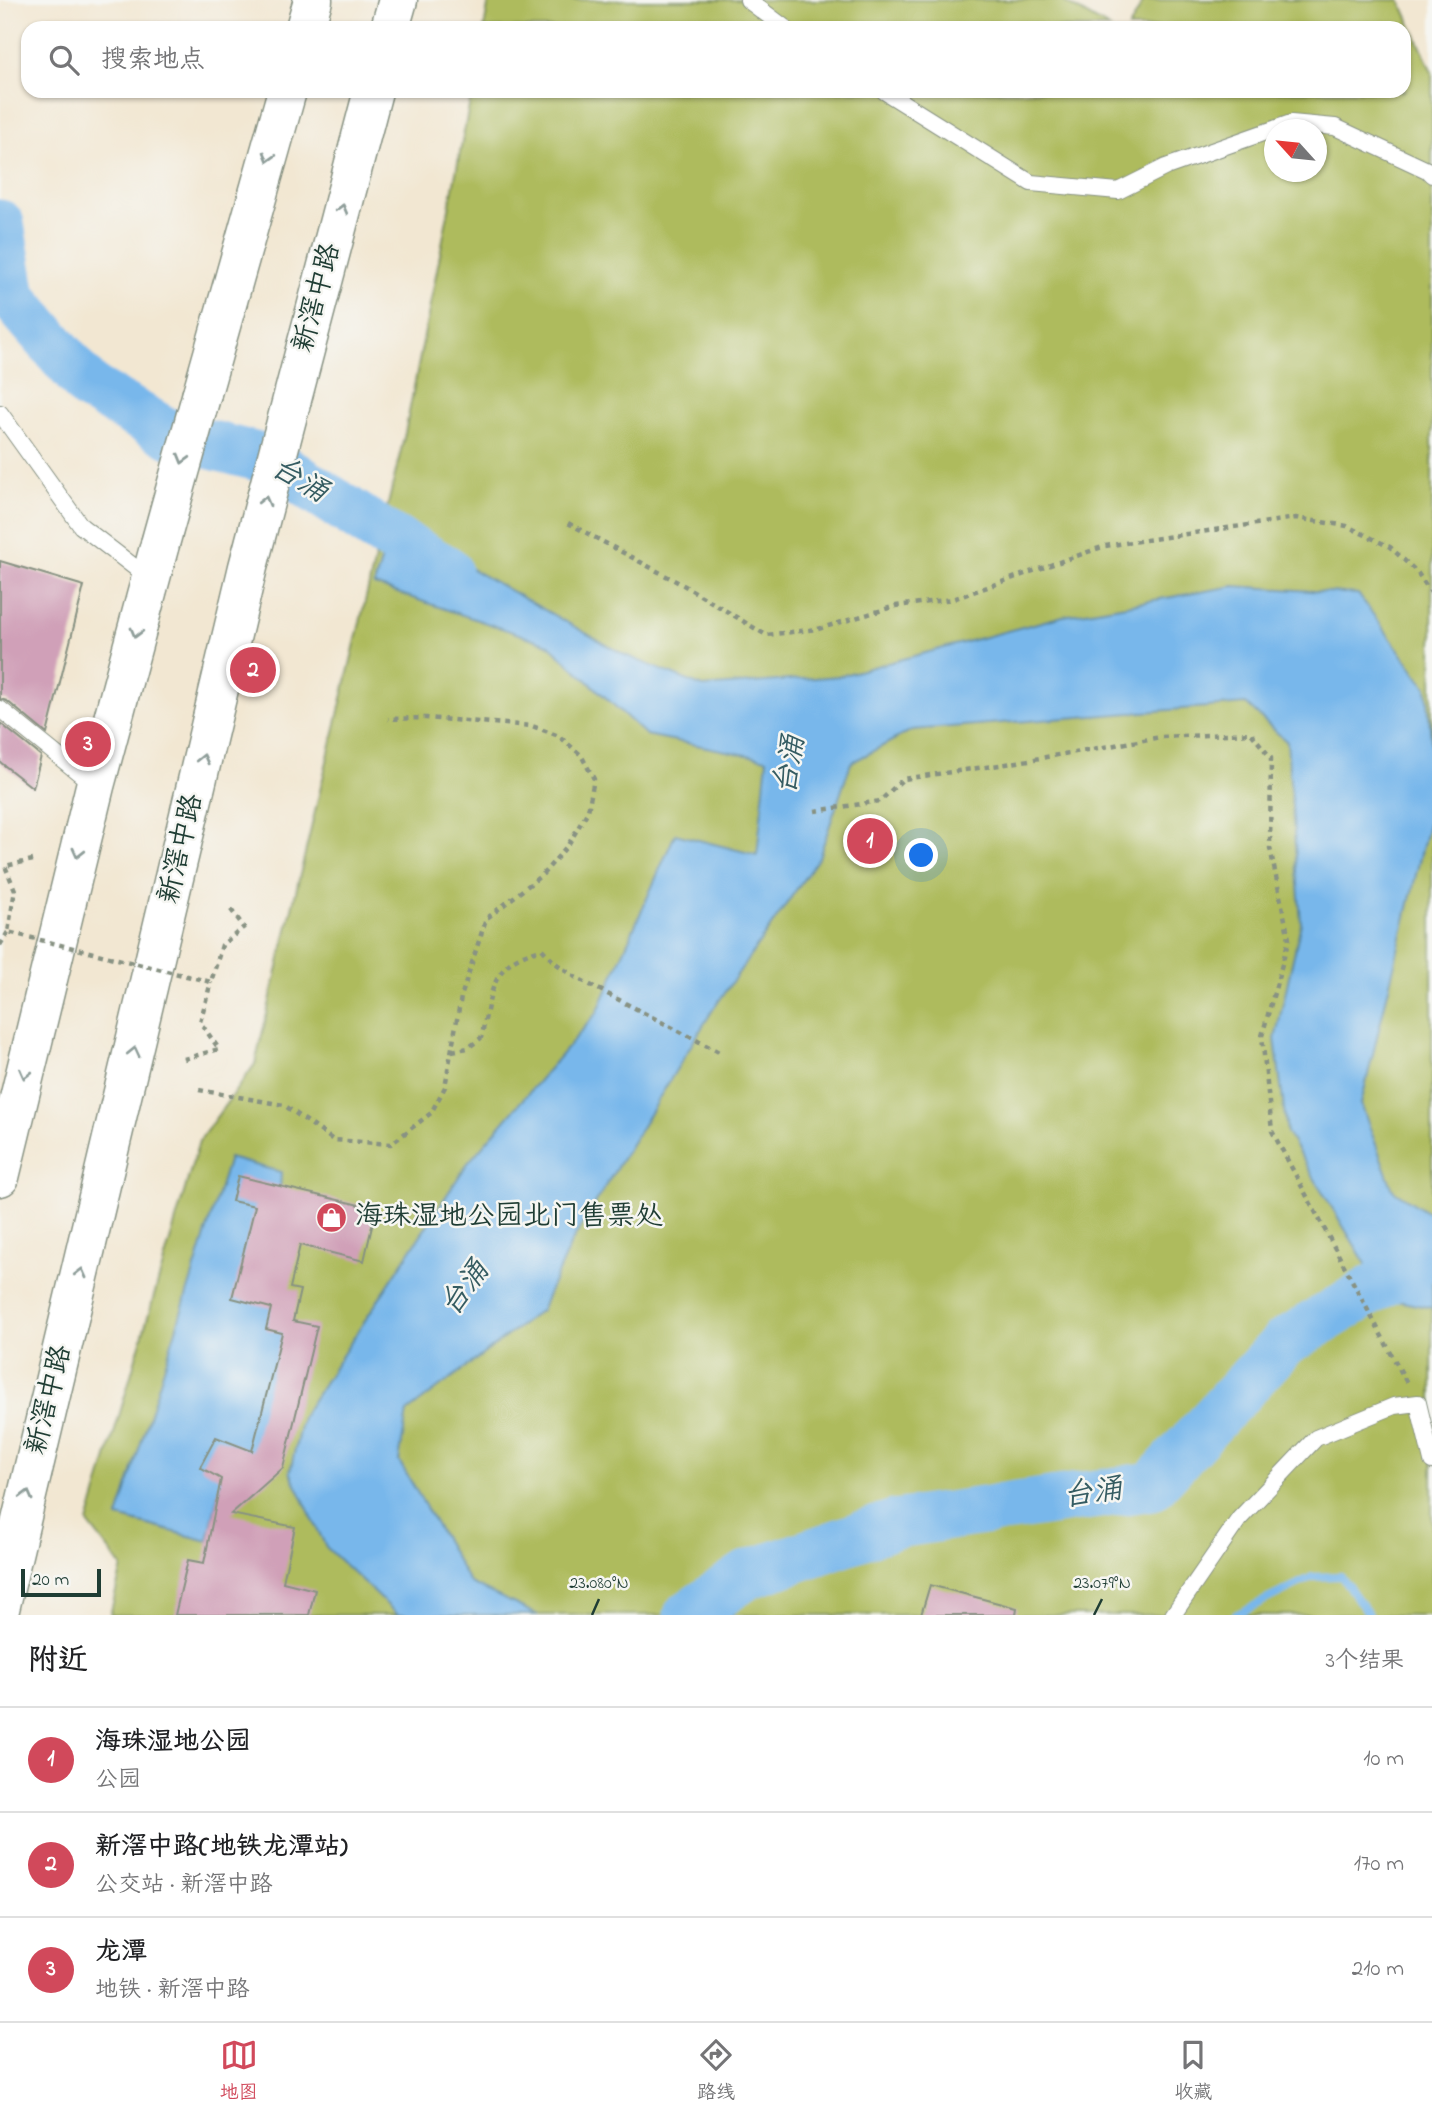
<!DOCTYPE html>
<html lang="zh">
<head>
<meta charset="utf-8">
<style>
  :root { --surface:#fff; --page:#f2f2f2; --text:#202124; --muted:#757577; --line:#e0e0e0; --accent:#d1495b }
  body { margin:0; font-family:"Indie Flower","LXGW WenKai TC",sans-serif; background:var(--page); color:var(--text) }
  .compass { position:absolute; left:1264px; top:119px; width:63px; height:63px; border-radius:50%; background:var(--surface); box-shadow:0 2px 5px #0004; rotate:297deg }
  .scale { position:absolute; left:21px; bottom:18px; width:80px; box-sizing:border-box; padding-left:7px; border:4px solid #1f3d34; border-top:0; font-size:19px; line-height:24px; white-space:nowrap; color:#1f3d34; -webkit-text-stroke:5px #f6f6f2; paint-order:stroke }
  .you { position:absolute; left:922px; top:856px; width:24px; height:24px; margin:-18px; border:5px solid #fff; border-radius:50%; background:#1a73e8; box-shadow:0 0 0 10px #1a73e833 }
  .badge { display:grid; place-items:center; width:46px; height:46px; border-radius:50%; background:var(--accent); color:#fff; font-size:23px; font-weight:700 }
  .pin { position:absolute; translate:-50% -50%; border:4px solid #fff; box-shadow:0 2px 7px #0006 }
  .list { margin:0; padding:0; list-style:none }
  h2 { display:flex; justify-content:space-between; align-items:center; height:91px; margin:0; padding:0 28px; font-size:30px }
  h2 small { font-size:23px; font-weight:400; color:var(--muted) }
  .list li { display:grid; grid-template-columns:46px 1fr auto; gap:21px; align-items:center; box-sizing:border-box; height:105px; padding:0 28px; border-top:2px solid var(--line) }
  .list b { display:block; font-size:26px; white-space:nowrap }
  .list p { margin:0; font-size:23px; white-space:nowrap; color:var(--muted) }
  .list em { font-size:23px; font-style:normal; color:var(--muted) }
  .icon { flex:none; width:38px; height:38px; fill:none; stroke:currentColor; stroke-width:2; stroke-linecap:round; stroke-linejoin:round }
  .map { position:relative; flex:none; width:1432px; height:1615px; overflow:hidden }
  .search { position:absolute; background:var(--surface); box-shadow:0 2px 5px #0004; left:21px; right:21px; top:21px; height:77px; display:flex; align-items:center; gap:18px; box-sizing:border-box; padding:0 24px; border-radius:21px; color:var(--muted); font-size:26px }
  .sheet { height:406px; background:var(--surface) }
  nav { display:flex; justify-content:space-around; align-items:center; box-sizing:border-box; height:98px; border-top:2px solid var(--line); background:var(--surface); font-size:19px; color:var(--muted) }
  nav a { display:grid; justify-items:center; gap:4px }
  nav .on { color:var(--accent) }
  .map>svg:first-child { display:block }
  .green { fill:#aebb5d; stroke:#667c48; stroke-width:2; fill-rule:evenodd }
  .water { fill:#78b7eb; stroke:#4c7a90; stroke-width:2 }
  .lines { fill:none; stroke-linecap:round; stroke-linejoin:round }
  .stream { stroke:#78b7eb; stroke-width:8 }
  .river { stroke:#78b7eb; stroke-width:49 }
  .building { fill:#d0a0b8 }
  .service-casing { stroke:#889283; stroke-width:18 }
  .trunk-casing { stroke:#889283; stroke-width:41 }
  .path { stroke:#889283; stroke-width:4.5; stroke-dasharray:5 5; stroke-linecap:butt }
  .service { stroke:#fff; stroke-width:16 }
  .trunk { stroke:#fff; stroke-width:38 }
  .trunk-bridge-casing { stroke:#889283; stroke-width:41; stroke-linecap:butt }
  .path-bridge { stroke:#889283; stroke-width:4.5; stroke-dasharray:5 5; stroke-linecap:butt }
  .trunk-bridge { stroke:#fff; stroke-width:38 }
  .oneway { stroke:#8f9e9a }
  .ticks { fill:none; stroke:#1f3d34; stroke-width:2.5 }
  .labels { text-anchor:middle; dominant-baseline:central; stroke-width:5; stroke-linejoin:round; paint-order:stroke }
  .street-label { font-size:28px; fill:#1f3d34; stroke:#f6f6f2 }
  .poi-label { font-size:28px; fill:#1f3d34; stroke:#f6f6f2; text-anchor:start }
  .water-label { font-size:30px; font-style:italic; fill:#355c62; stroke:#f6f6f2 }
  .ticks-label { font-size:18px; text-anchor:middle; fill:#1f3d34; stroke:#f6f6f2; stroke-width:5; stroke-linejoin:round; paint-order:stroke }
</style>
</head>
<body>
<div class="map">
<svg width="1432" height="1615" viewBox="0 0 1432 1615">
  <rect width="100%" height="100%" fill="#f6f6f2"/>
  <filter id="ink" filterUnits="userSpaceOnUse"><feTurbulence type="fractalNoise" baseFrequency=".0143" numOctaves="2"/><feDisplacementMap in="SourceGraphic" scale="14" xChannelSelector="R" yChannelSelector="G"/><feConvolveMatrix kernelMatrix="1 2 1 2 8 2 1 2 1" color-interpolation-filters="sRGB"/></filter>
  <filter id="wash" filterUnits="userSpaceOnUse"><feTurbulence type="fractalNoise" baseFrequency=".00686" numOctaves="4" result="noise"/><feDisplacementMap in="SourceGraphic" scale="28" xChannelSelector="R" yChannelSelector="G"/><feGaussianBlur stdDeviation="1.57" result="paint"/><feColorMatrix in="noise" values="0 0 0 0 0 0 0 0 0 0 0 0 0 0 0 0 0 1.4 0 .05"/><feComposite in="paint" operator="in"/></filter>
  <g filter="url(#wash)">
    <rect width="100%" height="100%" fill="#f2e7d2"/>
    <!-- green -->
    <g class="green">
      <polygon points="489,0 1061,0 1109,28 484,28"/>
      <path d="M1144 0H1400L1432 72V1615H110L122 1567 88 1523 199 1141 255 1064 405 433 472 91H1404V28H1129ZM1274 130H1316V172H1274Z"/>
    </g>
    <!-- water -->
    <g class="water">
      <polygon points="392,524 625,655 703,687 839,676 1063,616 1234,586 1358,594 1427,688 1432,753 1432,808 1361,1104 1393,1190 1427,1212 1432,1209 1432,1308 1387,1299 1287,1133 1275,1039 1301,923 1287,742 1246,704 912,730 851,763 819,857 712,1011 571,1243 541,1310 407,1412 399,1461 470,1583 538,1615 398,1615 326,1547 290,1472 302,1417 467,1164 597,1013 675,834 757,855 767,759 646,735 548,644 374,585"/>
      <polygon points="229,1158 281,1172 278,1233 287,1335 263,1456 220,1486 208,1541 118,1517"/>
    </g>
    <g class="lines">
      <!-- stream -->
      <polyline class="stream" points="1235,1615 1312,1577 1341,1576 1369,1615"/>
      <!-- river -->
      <g class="river">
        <polyline points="0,224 12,297 89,387 172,435 270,460 389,537 447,570"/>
        <polyline points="688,1615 747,1575 895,1524 1152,1486 1284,1343 1432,1253"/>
      </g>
    </g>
    <g id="blocks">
      <!-- building -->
      <g class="building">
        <polygon points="0,561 84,586 47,734 7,701 0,699"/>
        <polygon points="0,723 41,756 33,788 0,762"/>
        <polygon points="238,1176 376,1209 364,1261 300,1245 290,1288 300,1290 293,1321 317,1326 283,1468 231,1514 295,1527 283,1582 315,1590 309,1615 175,1615 188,1560 204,1563 221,1479 200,1467 216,1437 252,1451 282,1333 266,1329 271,1308 232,1298 255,1206 232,1201"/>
        <polygon points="930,1585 1017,1608 1016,1615 921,1615"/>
      </g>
    </g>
  </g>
  <g filter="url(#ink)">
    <use href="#blocks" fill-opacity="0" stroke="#889283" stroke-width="2"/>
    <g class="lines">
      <defs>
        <g id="service">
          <polyline points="748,0 785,28"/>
          <polyline points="884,91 1031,183 1118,191 1166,167 1291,123 1335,127 1427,170 1432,175"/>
          <polyline points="0,413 81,526 150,579"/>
          <polyline points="0,709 94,785"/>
          <polyline points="1173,1615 1239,1519 1316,1438 1394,1406 1418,1403 1432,1461"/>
        </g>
        <g id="trunk">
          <polyline points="305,28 313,0"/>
          <polyline points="390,28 398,0"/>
          <polyline points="202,393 287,91"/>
          <polyline points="0,1177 95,786 160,544"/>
          <polyline points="0,1609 248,567 373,91"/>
        </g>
      </defs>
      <!-- service casing -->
      <use href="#service" class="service-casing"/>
      <!-- trunk casing -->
      <use href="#trunk" class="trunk-casing"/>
      <!-- path -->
      <g class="path">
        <polyline points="568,523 685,586 766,635 818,629 896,606 953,599 1105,546 1296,518 1347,526 1390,547 1417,572 1432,594"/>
        <polyline points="815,811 880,801 903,779 1006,764 1161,737 1251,733 1271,758 1270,848 1289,939 1262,1036 1272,1131 1408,1385"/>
        <polyline points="0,945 8,932"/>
        <path d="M452 1051 468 1048 481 1038C492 994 489 961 542 949L554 962 575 977 719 1052"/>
        <polyline points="184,1059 219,1049 200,1022 211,982"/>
        <polyline points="199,1090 284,1105 333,1140 391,1144 431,1113 445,1087 461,997 486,919 543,874 568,845 588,811 594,779 581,755 559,736 532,726 426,718 388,719"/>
      </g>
      <!-- service -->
      <use href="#service" class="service"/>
      <!-- trunk -->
      <use href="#trunk" class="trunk"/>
      <defs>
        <polyline id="trunk-bridge" points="160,544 202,393"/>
      </defs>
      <!-- trunk-bridge casing -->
      <use href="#trunk-bridge" class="trunk-bridge-casing"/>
      <!-- path-bridge -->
      <polyline class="path-bridge" points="33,860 5,866 15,890 8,932 211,982 222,945 244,927 229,907"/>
      <!-- trunk-bridge -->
      <use href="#trunk-bridge" class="trunk-bridge"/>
    </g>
    <!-- one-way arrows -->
    <defs><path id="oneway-chevron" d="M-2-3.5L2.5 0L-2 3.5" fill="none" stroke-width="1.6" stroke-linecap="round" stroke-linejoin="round" transform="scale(1.75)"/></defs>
    <g class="oneway">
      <use href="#oneway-chevron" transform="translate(269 157) rotate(106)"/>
      <use href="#oneway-chevron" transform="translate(342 209) rotate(-75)"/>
      <use href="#oneway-chevron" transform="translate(183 459) rotate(106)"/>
      <use href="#oneway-chevron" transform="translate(265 501) rotate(-76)"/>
      <use href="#oneway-chevron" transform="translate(136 633) rotate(105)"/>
      <use href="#oneway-chevron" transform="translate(203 759) rotate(-77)"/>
      <use href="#oneway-chevron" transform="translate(78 853) rotate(104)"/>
      <use href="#oneway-chevron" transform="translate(134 1052) rotate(-77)"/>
      <use href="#oneway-chevron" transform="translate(25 1074) rotate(104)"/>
      <use href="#oneway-chevron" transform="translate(81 1273) rotate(-76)"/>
      <use href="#oneway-chevron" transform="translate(27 1495) rotate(-76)"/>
    </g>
  </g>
  <!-- ticks -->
  <path class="ticks" d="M592 1615 599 1599M1094 1615 1102 1599"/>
  <!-- icons -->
  <defs>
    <symbol id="shop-disc" viewBox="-11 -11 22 22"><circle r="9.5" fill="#d1495b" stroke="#f6f6f2"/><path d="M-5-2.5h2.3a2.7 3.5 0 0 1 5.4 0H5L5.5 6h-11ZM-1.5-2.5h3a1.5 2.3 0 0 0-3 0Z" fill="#fff"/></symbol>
  </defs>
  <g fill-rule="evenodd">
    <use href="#shop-disc" x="314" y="1200" width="35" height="35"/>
  </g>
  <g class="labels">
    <!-- street labels -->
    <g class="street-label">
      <text transform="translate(318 298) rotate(-75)">新滘中路</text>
      <text transform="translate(182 849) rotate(-77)">新滘中路</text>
      <text transform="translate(50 1400) rotate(-76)">新滘中路</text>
    </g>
    <!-- poi labels -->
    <g class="poi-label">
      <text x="355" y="1217">海珠湿地公园北门售票处</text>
    </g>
    <!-- water labels -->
    <g class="water-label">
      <text transform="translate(299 481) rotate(31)">台涌</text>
      <text transform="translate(791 765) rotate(-80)">台涌</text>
      <text transform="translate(466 1289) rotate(-53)">台涌</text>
      <text transform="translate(1093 1494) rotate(-8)">台涌</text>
    </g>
  </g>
  <g class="ticks-label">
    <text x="599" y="1588">23.080°N</text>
    <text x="1102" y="1588">23.079°N</text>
  </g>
</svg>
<svg class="compass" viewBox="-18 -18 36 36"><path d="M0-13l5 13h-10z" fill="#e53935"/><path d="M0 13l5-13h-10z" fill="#757577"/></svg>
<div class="scale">20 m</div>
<div class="you"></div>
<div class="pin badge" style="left:870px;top:841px">1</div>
<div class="pin badge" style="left:253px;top:670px">2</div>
<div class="pin badge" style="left:88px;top:744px">3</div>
<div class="search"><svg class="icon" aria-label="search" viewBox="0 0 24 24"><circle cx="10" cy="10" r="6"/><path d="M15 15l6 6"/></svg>搜索地点</div>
</div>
<section class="sheet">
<h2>附近<small>3个结果</small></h2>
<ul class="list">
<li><span class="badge">1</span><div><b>海珠湿地公园</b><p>公园</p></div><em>10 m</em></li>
<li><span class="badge">2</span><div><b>新滘中路(地铁龙潭站)</b><p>公交站 · 新滘中路</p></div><em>170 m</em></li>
<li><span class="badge">3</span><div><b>龙潭</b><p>地铁 · 新滘中路</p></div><em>210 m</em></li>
</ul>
</section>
<nav>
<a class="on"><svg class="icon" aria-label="map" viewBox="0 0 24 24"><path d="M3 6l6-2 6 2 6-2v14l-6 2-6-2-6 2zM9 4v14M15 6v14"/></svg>地图</a>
<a><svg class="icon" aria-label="directions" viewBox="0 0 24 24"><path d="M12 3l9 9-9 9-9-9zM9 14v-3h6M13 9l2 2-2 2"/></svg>路线</a>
<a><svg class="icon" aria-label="saved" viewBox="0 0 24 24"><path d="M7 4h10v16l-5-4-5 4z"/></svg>收藏</a>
</nav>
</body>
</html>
